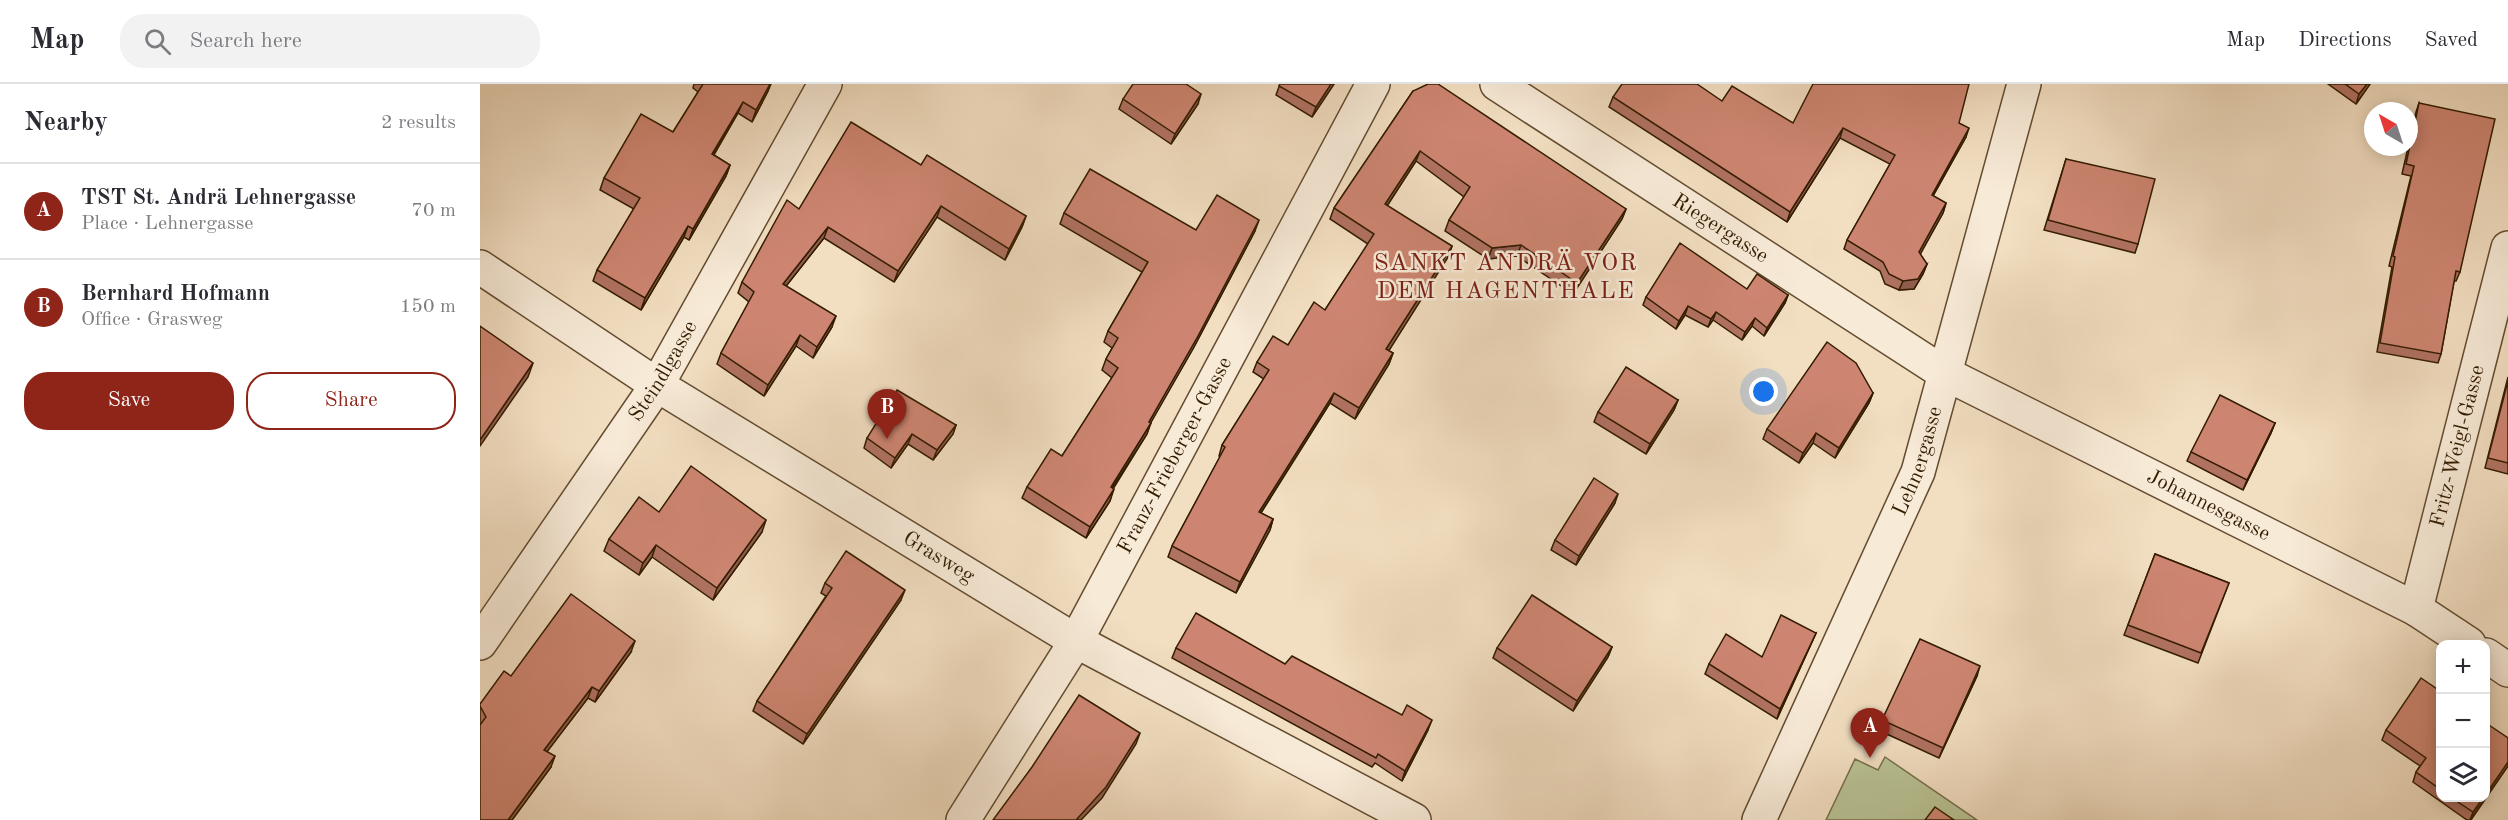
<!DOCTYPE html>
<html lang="en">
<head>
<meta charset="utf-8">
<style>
  :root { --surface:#fff; --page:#f2f2f3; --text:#2b2b33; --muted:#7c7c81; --line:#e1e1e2; --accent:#8f2418 }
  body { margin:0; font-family:"Old Standard TT",serif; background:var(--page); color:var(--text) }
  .controls { position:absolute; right:18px; bottom:18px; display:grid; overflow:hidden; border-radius:12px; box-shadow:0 3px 15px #0003 }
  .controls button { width:54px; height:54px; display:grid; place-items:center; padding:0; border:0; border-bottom:2px solid var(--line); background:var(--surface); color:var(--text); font:30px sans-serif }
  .compass { position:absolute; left:1884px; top:18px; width:54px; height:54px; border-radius:50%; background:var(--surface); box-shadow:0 3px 15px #0003; rotate:321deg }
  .you { position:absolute; left:1284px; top:308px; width:21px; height:21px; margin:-15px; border:4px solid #fff; border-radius:50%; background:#1a73e8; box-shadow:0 0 0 9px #1a73e833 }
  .badge { display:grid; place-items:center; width:39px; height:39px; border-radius:50%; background:var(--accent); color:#fff; font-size:20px; font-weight:700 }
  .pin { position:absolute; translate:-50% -50px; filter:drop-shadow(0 2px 3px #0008) }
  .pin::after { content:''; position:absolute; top:32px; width:21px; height:18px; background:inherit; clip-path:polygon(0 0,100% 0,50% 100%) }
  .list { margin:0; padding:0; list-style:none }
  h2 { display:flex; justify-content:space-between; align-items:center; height:78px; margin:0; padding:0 24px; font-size:26px }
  h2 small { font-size:20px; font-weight:400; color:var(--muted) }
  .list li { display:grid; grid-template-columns:39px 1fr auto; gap:18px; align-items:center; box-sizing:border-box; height:96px; padding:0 24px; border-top:2px solid var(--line) }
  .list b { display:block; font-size:22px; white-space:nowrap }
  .list p { margin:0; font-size:20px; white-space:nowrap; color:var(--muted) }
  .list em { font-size:20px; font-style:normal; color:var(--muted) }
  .actions { display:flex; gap:12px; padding:18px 24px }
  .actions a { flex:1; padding:14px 0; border:2px solid var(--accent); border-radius:24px; text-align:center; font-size:21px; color:var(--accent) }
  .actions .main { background:var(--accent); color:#fff }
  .icon { flex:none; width:33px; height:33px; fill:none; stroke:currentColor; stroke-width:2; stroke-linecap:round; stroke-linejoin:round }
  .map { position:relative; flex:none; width:2028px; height:736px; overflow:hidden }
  header { display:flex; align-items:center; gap:36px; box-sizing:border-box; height:84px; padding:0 30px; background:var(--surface); border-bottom:2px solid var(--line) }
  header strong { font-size:28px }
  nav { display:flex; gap:33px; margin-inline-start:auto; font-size:21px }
  .search { width:420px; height:54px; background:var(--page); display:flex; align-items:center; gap:15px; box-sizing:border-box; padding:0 21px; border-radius:24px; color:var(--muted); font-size:22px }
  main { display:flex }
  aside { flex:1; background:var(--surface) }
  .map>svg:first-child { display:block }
  .green { fill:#b8c294; stroke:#766f4a; stroke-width:1.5 }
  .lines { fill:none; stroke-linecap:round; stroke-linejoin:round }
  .street-casing { stroke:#634c30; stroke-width:36 }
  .street { stroke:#f7ead7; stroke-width:33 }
  .wall { fill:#b07261; stroke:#331c00; stroke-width:1.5 }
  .shaded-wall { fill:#905d4f; stroke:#331c00; stroke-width:1.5 }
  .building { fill:#cd8571; stroke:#331c00; stroke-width:1.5 }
  .labels { text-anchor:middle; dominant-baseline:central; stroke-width:5; stroke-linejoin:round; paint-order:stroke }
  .street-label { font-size:21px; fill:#331c00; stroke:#f7ead7 }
  .quarter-label { font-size:24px; letter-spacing:1.5px; fill:#7a1f14; stroke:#f7ead7 }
</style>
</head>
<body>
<header>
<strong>Map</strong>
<div class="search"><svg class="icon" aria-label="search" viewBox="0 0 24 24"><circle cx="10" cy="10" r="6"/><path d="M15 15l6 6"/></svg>Search here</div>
<nav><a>Map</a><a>Directions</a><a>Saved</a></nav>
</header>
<main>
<aside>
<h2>Nearby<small>2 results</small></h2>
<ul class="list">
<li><span class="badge">A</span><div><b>TST St. Andrä Lehnergasse</b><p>Place · Lehnergasse</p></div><em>70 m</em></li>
<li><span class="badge">B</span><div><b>Bernhard Hofmann</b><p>Office · Grasweg</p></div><em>150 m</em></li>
</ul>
<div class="actions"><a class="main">Save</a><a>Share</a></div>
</aside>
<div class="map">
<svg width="2028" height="736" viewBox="0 0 2028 736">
  <rect width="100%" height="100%" fill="#f2dec1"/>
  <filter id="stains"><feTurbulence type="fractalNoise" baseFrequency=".00333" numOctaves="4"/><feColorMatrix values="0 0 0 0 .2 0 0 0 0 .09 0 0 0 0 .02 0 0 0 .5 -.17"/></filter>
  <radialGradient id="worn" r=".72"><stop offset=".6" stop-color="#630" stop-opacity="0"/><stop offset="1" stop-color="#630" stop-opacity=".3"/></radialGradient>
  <!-- green -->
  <polygon class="green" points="1405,673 1497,736 1346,736 1375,675 1398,686"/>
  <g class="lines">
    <defs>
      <g id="street">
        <path id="s1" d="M1017 0 1464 289 1936 525 1989 560"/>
        <path id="s2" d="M0 183 177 301 596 557 934 736"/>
        <path id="s3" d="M1936 525 2028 164"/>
        <path id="s4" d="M0 559 177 301 345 0"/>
        <polyline points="2006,571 2028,586"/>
        <path id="s5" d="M483 736 596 557 893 0"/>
        <path id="s6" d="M1279 736 1438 388 1544 0"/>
      </g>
    </defs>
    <!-- street casing -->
    <use href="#street" class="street-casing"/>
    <!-- street -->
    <use href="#street" class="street"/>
  </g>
  <!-- wall -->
  <g class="wall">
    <polygon points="214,0 291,0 288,7 272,38 258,29 234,71 250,81 246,92 209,156 204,153 161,226 113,197 117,186 154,125 120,106 124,94 193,48 218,8 213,4"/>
    <polygon points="800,0 854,0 832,33 796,11"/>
    <polygon points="1848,0 1890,0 1876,20"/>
    <polygon points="933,7 1146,125 1142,135 1093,210 1037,172 1008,175 965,147 969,136 984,113 936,77 907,122 972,162 968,173 908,267 913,269 909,280 875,335 850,319 781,429 793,435 790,446 756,509 688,473 692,462 740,373 739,372 742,361 784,295 773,288 777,278 808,261 845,226 888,160 850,135 854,124"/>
    <polygon points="1133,13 1242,17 1313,39 1479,39 1486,53 1453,112 1466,119 1463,129 1440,170 1447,180 1443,190 1434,205 1419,206 1405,200 1400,187 1364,165 1367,156 1410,80 1360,54 1307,138 1129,23"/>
    <polygon points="643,15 718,20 691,60 639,25"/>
    <polygon points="1939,19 1980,188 1976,197 1974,197 1961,270 1958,279 1897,268 1912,183 1909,182 1931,92 1922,90 1936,28"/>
    <polygon points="1586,75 1658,160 1655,169 1564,146"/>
    <polygon points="441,81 546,132 542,143 525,176 457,133 414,198 344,154 306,202 352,243 333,274 316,262 284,312 237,280 241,269 269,218 258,209 262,198 319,125"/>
    <polygon points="584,129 716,146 775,147 714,263 670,339 667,350 633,405 630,417 606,454 542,414 547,403 582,372 632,294 622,286 626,275 632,264 624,258 628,247 662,188 580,140"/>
    <polygon points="1267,205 1308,211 1305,219 1284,252 1272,242 1262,256 1233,236 1228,243 1205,231 1196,245 1163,221 1166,213"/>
    <polygon points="2028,293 2028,390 2005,384"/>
    <polygon points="1393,309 1389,319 1355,374 1333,359 1319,379 1283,355 1287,345"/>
    <polygon points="1198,316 1194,326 1166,370 1114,338 1118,328"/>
    <polygon points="1795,339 1791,349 1763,406 1707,377 1711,368"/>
    <polygon points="476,341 473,350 453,376 428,360 411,384 384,364 387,354"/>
    <polygon points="1135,419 1096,481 1071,466 1075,456"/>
    <polygon points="179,428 282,448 233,516 172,473 159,491 124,467 129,455"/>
    <polygon points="1675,470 1749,499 1718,579 1644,551"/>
    <polygon points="345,499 421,516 323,660 273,627 277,617 346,512 341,509"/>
    <polygon points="1336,549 1332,558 1297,635 1225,590 1229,580 1282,573"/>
    <polygon points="1132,563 1128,573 1093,627 1013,574 1017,564"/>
    <polygon points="696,564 805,580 948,646 922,697 895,679 892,683 692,574"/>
    <polygon points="151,568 115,618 108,614 67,667 71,683 32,736 0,736 0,620 31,592"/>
    <polygon points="1497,592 1459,674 1398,646 1402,636"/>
    <polygon points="1960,607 1960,714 2006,714 2028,682 1991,736 1987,736 1933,698 1936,688 1940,682 1902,656 1906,646"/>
  </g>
  <!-- shaded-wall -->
  <g class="shaded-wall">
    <polygon points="290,0 288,7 272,38 276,26"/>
    <polygon points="851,0 854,0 832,33 836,23"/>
    <polygon points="1887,0 1890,0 1876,20 1879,10"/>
    <polygon points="721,10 718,20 691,60 695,50"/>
    <polygon points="263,18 258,29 227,82 232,70"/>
    <polygon points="1363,44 1360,54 1307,138 1310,128"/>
    <polygon points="1489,44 1486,53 1448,121 1452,111"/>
    <polygon points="940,67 936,77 901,131 905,120"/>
    <polygon points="250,81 246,92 209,156 213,145"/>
    <polygon points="1466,119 1463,129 1436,178 1439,168"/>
    <polygon points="461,122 457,133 414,198 418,187"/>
    <polygon points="1146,125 1142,135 1093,210 1097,199"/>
    <polygon points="546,132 542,143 525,176 529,165"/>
    <polygon points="779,136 775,147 714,263 665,349 669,338"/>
    <polygon points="208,142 204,153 161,226 165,214"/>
    <polygon points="348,143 344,154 299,211 303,200"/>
    <polygon points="1041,161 1037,172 1008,175 1012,164"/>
    <polygon points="972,162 968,173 903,276 906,265"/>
    <polygon points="1447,180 1443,190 1434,205 1419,206 1423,197"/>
    <polygon points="1308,211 1305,219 1284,252 1287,244"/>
    <polygon points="1208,222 1205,231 1196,245 1199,237"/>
    <polygon points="1236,228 1233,236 1228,243 1231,235"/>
    <polygon points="356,232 352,243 333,274 337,263"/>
    <polygon points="1275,234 1272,242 1262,256 1265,248"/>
    <polygon points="320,251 316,262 284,312 288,301"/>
    <polygon points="913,269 909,280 875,335 879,324"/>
    <polygon points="53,279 48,293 0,362 0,356"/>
    <polygon points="854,309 850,319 775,438 779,428"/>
    <polygon points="1393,309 1389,319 1355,374 1359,364"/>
    <polygon points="1198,316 1194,326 1166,370 1170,360"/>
    <polygon points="671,339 667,350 626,414 631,403"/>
    <polygon points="1795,339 1791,349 1763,406 1767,396"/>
    <polygon points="476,341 473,350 453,376 457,366"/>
    <polygon points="1336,349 1333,359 1319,379 1323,369"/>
    <polygon points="432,350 428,360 411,384 415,374"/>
    <polygon points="634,405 630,417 606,454 610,443"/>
    <polygon points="1138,410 1135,419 1096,481 1099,472"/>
    <polygon points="793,435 790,446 756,509 760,498"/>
    <polygon points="286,436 282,448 233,516 237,504"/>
    <polygon points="176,461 172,473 159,491 163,479"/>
    <polygon points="425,506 421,516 323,660 327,650"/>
    <polygon points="1336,549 1332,558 1297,635 1300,625"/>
    <polygon points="155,557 151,568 115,618 119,607"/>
    <polygon points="1132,563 1128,573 1093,627 1097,617"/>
    <polygon points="1500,582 1497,592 1459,674 1463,664"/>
    <polygon points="112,603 108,614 60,677 64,666"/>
    <polygon points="952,636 948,646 922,697 925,687"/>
    <polygon points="660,649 656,660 622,714 601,736 596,736"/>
    <polygon points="75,672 71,683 32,736 28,736"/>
    <polygon points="2028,678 2028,682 1990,736 1993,728 2003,714 2006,714 2006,710"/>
  </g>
  <!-- building -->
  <g class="building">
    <polygon points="223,0 290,0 276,26 263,18 232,70 250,81 213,145 208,142 165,214 117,186 160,114 124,94 161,30 193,48"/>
    <polygon points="653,0 706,0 721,10 695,50 643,15"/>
    <polygon points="800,0 851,0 836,23 799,2"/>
    <polygon points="948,0 958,0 1146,125 1097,199 1041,161 1012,164 969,136 990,103 940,67 905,120 972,162 906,265 913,269 879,324 854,309 779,428 793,435 760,498 692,462 745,363 742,361 789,286 777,278 793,252 808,261 834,218 845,226 894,150 854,124 933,7"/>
    <polygon points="1142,0 1217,0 1242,17 1252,2 1313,39 1333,0 1489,0 1479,39 1489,44 1452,111 1466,119 1439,168 1447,180 1438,195 1423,197 1409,190 1403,178 1367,156 1415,71 1363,44 1310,128 1133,13"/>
    <polygon points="1865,0 1887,0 1879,10"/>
    <polygon points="1939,19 2015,35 1980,188 1976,187 1961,270 1900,259 1915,173 1913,172 1934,82 1926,80"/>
    <polygon points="371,38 441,81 447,71 546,132 529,165 461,122 418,187 348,143 303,200 356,232 337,263 320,251 288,301 241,269 274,208 262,198 307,116 319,125"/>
    <polygon points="1586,75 1675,95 1658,160 1568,136"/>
    <polygon points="610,85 716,146 737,111 779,136 718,252 669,338 671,339 631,403 634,405 610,443 547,403 571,365 582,372 638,284 626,275 638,254 628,247 668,178 584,129"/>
    <polygon points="1200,159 1267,205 1277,190 1308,211 1287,244 1275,234 1265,248 1236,228 1231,235 1208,222 1199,237 1166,213"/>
    <polygon points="0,242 53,279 0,356"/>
    <polygon points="1347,258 1376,279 1393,309 1359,364 1336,349 1323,369 1287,345"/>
    <polygon points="1146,283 1198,316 1170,360 1118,328"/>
    <polygon points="2028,297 2028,379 2008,374"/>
    <polygon points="417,306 476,341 457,366 432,350 415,374 387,354"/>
    <polygon points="1740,311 1795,339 1767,396 1711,368"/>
    <polygon points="211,382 286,436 237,504 176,461 163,479 129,455 159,413 179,428"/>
    <polygon points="1114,394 1138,410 1099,472 1075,456"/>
    <polygon points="366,467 425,506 327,650 277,617 352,504 345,499"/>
    <polygon points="1675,470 1749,499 1721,569 1648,541"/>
    <polygon points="91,510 155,557 119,607 112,603 64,666 75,672 28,736 0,736 0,641 6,633 0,622 0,620 24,587 31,592"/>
    <polygon points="1052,511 1132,563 1097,617 1017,564"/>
    <polygon points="716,529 805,580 812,572 922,631 927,621 952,636 925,687 898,670 896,674 696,564"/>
    <polygon points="1301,531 1336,549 1300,625 1229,580 1246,550 1282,573"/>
    <polygon points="1440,555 1500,582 1463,664 1402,636"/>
    <polygon points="1941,594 1960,607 1960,705 1936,688 1946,674 1906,646"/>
    <polygon points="599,611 660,649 626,703 596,736 513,736 552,683"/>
    <polygon points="2006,639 2028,654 2028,678 2006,710"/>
    <polygon points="1972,714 2003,714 1993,728"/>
    <polygon points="1455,723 1474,736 1445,736"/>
  </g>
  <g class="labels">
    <!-- street labels -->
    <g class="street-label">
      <text stroke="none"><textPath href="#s1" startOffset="266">Riegergasse</textPath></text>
      <text stroke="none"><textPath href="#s4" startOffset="328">Steindlgasse</textPath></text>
      <text stroke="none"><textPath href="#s3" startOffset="168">Fritz-Weigl-Gasse</textPath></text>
      <text stroke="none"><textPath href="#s5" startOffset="422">Franz-Frieberger-Gasse</textPath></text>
      <text stroke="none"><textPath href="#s6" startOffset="393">Lehnergasse</textPath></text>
      <text stroke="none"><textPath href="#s1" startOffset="828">Johannesgasse</textPath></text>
      <text stroke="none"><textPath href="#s2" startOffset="543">Grasweg</textPath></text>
    </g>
    <!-- quarter labels -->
    <g class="quarter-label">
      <text x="1026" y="180">SANKT ANDRÄ VOR<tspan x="1026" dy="28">DEM HAGENTHALE</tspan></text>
    </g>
  </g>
  <rect width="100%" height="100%" filter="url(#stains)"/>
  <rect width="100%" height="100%" fill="url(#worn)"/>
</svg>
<div class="controls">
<button>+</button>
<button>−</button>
<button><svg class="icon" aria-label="layers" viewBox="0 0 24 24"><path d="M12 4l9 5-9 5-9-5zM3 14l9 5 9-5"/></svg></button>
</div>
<svg class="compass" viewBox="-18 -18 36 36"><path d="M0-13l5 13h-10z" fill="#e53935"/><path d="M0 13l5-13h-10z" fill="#7c7c81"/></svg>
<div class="you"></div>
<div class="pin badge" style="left:1390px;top:674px">A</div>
<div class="pin badge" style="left:407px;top:355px">B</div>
</div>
</main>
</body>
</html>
